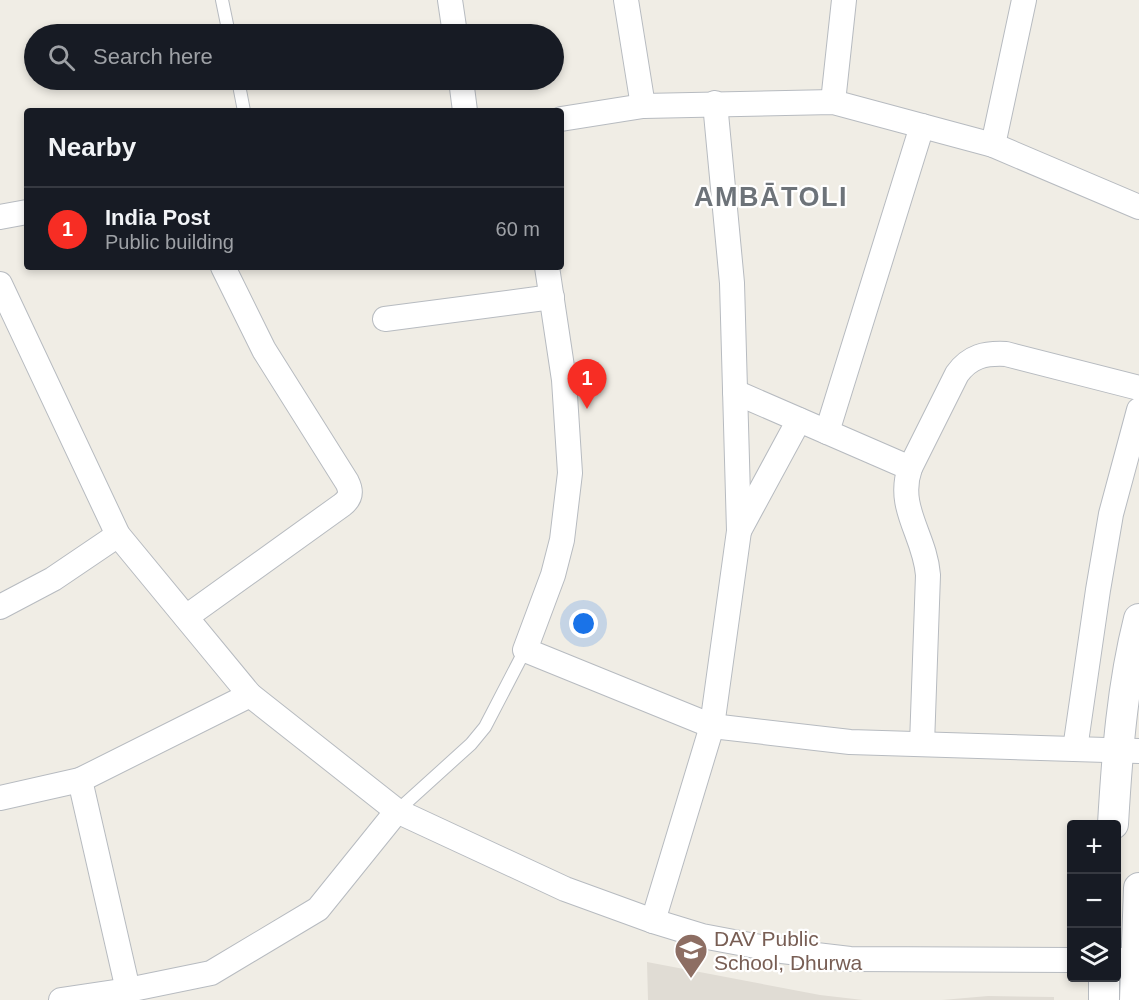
<!DOCTYPE html>
<html lang="en">
<head>
<meta charset="utf-8">
<style>
  :root { --surface:#171b24; --page:#20242c; --text:#f1f3f6; --muted:#9ea1a6; --line:#363941; --accent:#f72d24 }
  body { margin:0; font-family:Helvetica,sans-serif; background:var(--page); color:var(--text) }
  .controls { position:absolute; right:18px; bottom:18px; display:grid; overflow:hidden; border-radius:6px; box-shadow:0 3px 9px #0003 }
  .controls button { width:54px; height:54px; display:grid; place-items:center; padding:0; border:0; border-bottom:2px solid var(--line); background:var(--surface); color:var(--text); font:30px sans-serif }
  .you { position:absolute; left:584px; top:624px; width:21px; height:21px; margin:-15px; border:4px solid #fff; border-radius:50%; background:#1a73e8; box-shadow:0 0 0 9px #1a73e833 }
  .badge { display:grid; place-items:center; width:39px; height:39px; border-radius:50%; background:var(--accent); color:#fff; font-size:20px; font-weight:700 }
  .pin { position:absolute; translate:-50% -50px; filter:drop-shadow(0 2px 3px #0008) }
  .pin::after { content:''; position:absolute; top:32px; width:21px; height:18px; background:inherit; clip-path:polygon(0 0,100% 0,50% 100%) }
  .list { margin:0; padding:0; list-style:none }
  h2 { display:flex; justify-content:space-between; align-items:center; height:78px; margin:0; padding:0 24px; font-size:26px }
  h2 small { font-size:20px; font-weight:400; color:var(--muted) }
  .list li { display:grid; grid-template-columns:39px 1fr auto; gap:18px; align-items:center; box-sizing:border-box; height:84px; padding:0 24px; border-top:2px solid var(--line) }
  .list b { display:block; font-size:22px; white-space:nowrap }
  .list p { margin:0; font-size:20px; white-space:nowrap; color:var(--muted) }
  .list em { font-size:20px; font-style:normal; color:var(--muted) }
  .icon { flex:none; width:33px; height:33px; fill:none; stroke:currentColor; stroke-width:2; stroke-linecap:round; stroke-linejoin:round }
  .map { position:relative; flex:none; width:1139px; height:1000px; overflow:hidden }
  .search { position:absolute; background:var(--surface); box-shadow:0 3px 9px #0003; left:24px; top:24px; width:540px; height:66px; display:flex; align-items:center; gap:15px; box-sizing:border-box; padding:0 21px; border-radius:33px; color:var(--muted); font-size:22px }
  .panel { position:absolute; background:var(--surface); box-shadow:0 3px 9px #0003; left:24px; top:108px; width:540px; height:162px; border-radius:6px }
  .map>svg:first-child { display:block }
  .education { fill:#e0dcd4 }
  .lines { fill:none; stroke-linecap:round; stroke-linejoin:round }
  .service-casing { stroke:#b7bbc0; stroke-width:14 }
  .minor-casing { stroke:#b7bbc0; stroke-width:26 }
  .tertiary-casing { stroke:#b7bbc0; stroke-width:32 }
  .service { stroke:#fff; stroke-width:12 }
  .minor { stroke:#fff; stroke-width:24 }
  .tertiary { stroke:#fff; stroke-width:30 }
  .labels { text-anchor:middle; dominant-baseline:central; stroke-width:4.5; stroke-linejoin:round; paint-order:stroke }
  .education-label { font-size:21px; fill:#785e54; stroke:#fff; text-anchor:start }
  .district-label { font-size:27px; font-weight:bold; letter-spacing:1.5px; fill:#6d7379; stroke:#fff }
</style>
</head>
<body>
<div class="map">
<svg width="1139" height="1000" viewBox="0 0 1139 1000">
  <rect width="100%" height="100%" fill="#f0ede5"/>
  <!-- education -->
  <g class="education">
    <polygon points="647,962 820,995 863,1000 648,1000"/>
    <polygon points="988,996 1054,997 1054,1000 942,1000"/>
  </g>
  <g class="lines">
    <defs>
      <g id="service">
        <polyline points="222,0 229,34"/>
        <polyline points="238,80 244,111"/>
        <polyline points="397,811 471,744 485,727 525,650"/>
      </g>
      <g id="minor">
        <polyline points="450,0 455,34"/>
        <polyline points="626,0 643,106"/>
        <polyline points="461,80 465,111"/>
        <polyline points="833,102 844,0"/>
        <polyline points="561,119 643,106 833,102 993,145 1139,207"/>
        <polyline points="993,145 1024,0"/>
        <polyline points="0,217 27,212"/>
        <polyline points="547,267 564,380 570,473 562,540 553,575 525,650 712,726 850,742 1139,751"/>
        <polyline points="0,284 118,535 250,695 397,811 565,889 653,921 702,936 782,951 850,959 1072,960"/>
        <polyline points="385,319 552,297"/>
        <polyline points="735,392 910,468"/>
        <polyline points="827,432 922,126"/>
        <polyline points="740,529 799,420"/>
        <polyline points="0,607 53,579 118,535"/>
        <path d="M186 617 342 505C351 498 352 492 347 482L264 350 223 267"/>
        <path d="M922 744 928 575C925 535 896 508 910 468L957 374C970 356 985 353 1006 354L1139 388"/>
        <polyline points="1075,749 1098,590 1111,514 1139,410"/>
        <polyline points="80,780 128,990"/>
        <polyline points="0,798 80,780 250,695"/>
        <polyline points="653,921 712,726 739,531 732,283 715,103"/>
        <polyline points="1116,960 1135,960"/>
        <polyline points="61,1000 128,990 211,973 318,909 397,811"/>
      </g>
      <g id="tertiary">
        <path d="M1113 824C1117 756 1122 686 1139 619"/>
        <polyline points="1104,1000 1104,978"/>
        <polyline points="1135,1000 1139,888"/>
      </g>
    </defs>
    <!-- service casing -->
    <use href="#service" class="service-casing"/>
    <!-- minor casing -->
    <use href="#minor" class="minor-casing"/>
    <!-- tertiary casing -->
    <use href="#tertiary" class="tertiary-casing"/>
    <!-- service -->
    <use href="#service" class="service"/>
    <!-- minor -->
    <use href="#minor" class="minor"/>
    <!-- tertiary -->
    <use href="#tertiary" class="tertiary"/>
  </g>
  <!-- icons -->
  <defs>
    <symbol id="school-pin" viewBox="-11 -11 22 30"><path d="M0 17L-7.5 6A9.5 9.5 0 1 1 7.5 6Z" fill="#8d6e63" stroke="#fff"/><path d="M0-5L7-2L0 1L-7-2ZM-4 1L0 2.5L4 1V4Q0 6-4 4Z" fill="#fff"/></symbol>
  </defs>
  <g fill-rule="evenodd">
    <use href="#school-pin" x="672" y="931" width="38" height="52"/>
  </g>
  <g class="labels">
    <!-- education labels -->
    <g class="education-label">
      <text x="714" y="938">DAV Public<tspan x="714" dy="24">School, Dhurwa</tspan></text>
    </g>
    <!-- district labels -->
    <g class="district-label">
      <text x="771" y="197">AMBĀTOLI</text>
    </g>
  </g>
</svg>
<div class="controls">
<button>+</button>
<button>−</button>
<button><svg class="icon" aria-label="layers" viewBox="0 0 24 24"><path d="M12 4l9 5-9 5-9-5zM3 14l9 5 9-5"/></svg></button>
</div>
<div class="you"></div>
<div class="pin badge" style="left:587px;top:409px">1</div>
<div class="search"><svg class="icon" aria-label="search" viewBox="0 0 24 24"><circle cx="10" cy="10" r="6"/><path d="M15 15l6 6"/></svg>Search here</div>
<section class="panel">
<h2>Nearby<small></small></h2>
<ul class="list">
<li><span class="badge">1</span><div><b>India Post</b><p>Public building</p></div><em>60 m</em></li>
</ul>
</section>
</div>
</body>
</html>
